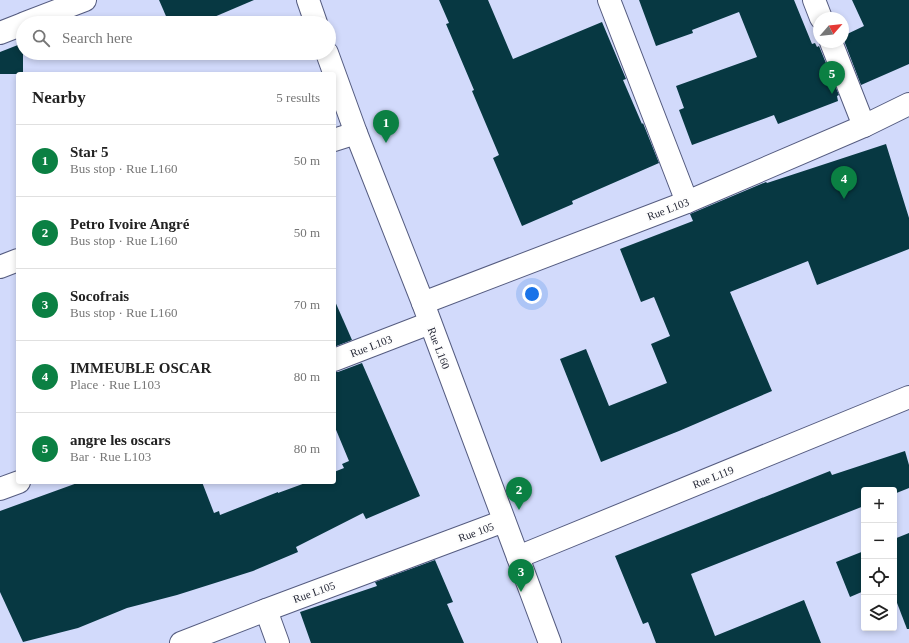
<!DOCTYPE html>
<html lang="en">
<head>
<meta charset="utf-8">
<style>
  :root { --surface:#fff; --page:#f2f2f2; --text:#222; --muted:#767676; --line:#e0e0e0; --accent:#0b8043 }
  body { margin:0; font-family:Georgia,serif; background:var(--page); color:var(--text) }
  .controls { position:absolute; right:12px; bottom:12px; display:grid; overflow:hidden; border-radius:4px; box-shadow:0 2px 6px #0003 }
  .controls button { width:36px; height:36px; display:grid; place-items:center; padding:0; border:0; border-bottom:1px solid var(--line); background:var(--surface); color:var(--text); font:20px sans-serif }
  .compass { position:absolute; left:813px; top:12px; width:36px; height:36px; border-radius:50%; background:var(--surface); box-shadow:0 2px 6px #0003; rotate:62deg }
  .you { position:absolute; left:532px; top:294px; width:14px; height:14px; margin:-10px; border:3px solid #fff; border-radius:50%; background:#1a73e8; box-shadow:0 0 0 6px #1a73e833 }
  .badge { display:grid; place-items:center; width:26px; height:26px; border-radius:50%; background:var(--accent); color:#fff; font-size:13px; font-weight:700 }
  .pin { position:absolute; translate:-50% -33px; filter:drop-shadow(0 1px 2px #0008) }
  .pin::after { content:''; position:absolute; top:21px; width:14px; height:12px; background:inherit; clip-path:polygon(0 0,100% 0,50% 100%) }
  .list { margin:0; padding:0; list-style:none }
  h2 { display:flex; justify-content:space-between; align-items:center; height:52px; margin:0; padding:0 16px; font-size:17px }
  h2 small { font-size:13px; font-weight:400; color:var(--muted) }
  .list li { display:grid; grid-template-columns:26px 1fr auto; gap:12px; align-items:center; box-sizing:border-box; height:72px; padding:0 16px; border-top:1px solid var(--line) }
  .list b { display:block; font-size:15px; white-space:nowrap }
  .list p { margin:0; font-size:13px; white-space:nowrap; color:var(--muted) }
  .list em { font-size:13px; font-style:normal; color:var(--muted) }
  .icon { flex:none; width:22px; height:22px; fill:none; stroke:currentColor; stroke-width:2; stroke-linecap:round; stroke-linejoin:round }
  .map { position:relative; flex:none; width:909px; height:643px; overflow:hidden }
  .search { position:absolute; background:var(--surface); box-shadow:0 2px 6px #0003; left:16px; top:16px; width:320px; height:44px; display:flex; align-items:center; gap:10px; box-sizing:border-box; padding:0 14px; border-radius:22px; color:var(--muted); font-size:15px }
  .panel { position:absolute; background:var(--surface); box-shadow:0 2px 6px #0003; left:16px; top:72px; width:320px; height:412px; border-radius:4px }
  .map>svg:first-child { display:block }
  .building { fill:#073842 }
  .lines { fill:none; stroke-linecap:round; stroke-linejoin:round }
  .minor-casing { stroke:#555c80; stroke-width:24 }
  .minor { stroke:#fff; stroke-width:22 }
  .labels { text-anchor:middle; dominant-baseline:central; stroke-width:4; stroke-linejoin:round; paint-order:stroke }
  .street-label { font-size:11px; fill:#1f2231; stroke:#fdfdfd }
</style>
</head>
<body>
<div class="map">
<svg width="909" height="643" viewBox="0 0 909 643">
  <rect width="100%" height="100%" fill="#d2dafb"/>
  <!-- building -->
  <g class="building">
    <polygon points="159,0 254,0 200,23 169,23"/>
    <polygon points="439,0 488,0 513,59 602,22 626,79 623,80 642,124 643,123 659,163 572,201 573,204 522,226 493,158 499,155 472,91 474,90 446,24 449,23"/>
    <polygon points="639,0 794,0 812,44 815,43 817,47 819,46 839,95 837,96 838,101 778,124 774,115 692,145 679,110 684,108 676,86 757,57 739,12 692,30 693,33 656,46"/>
    <polygon points="852,0 909,0 909,64 861,85 843,38 843,36 864,26"/>
    <polygon points="23,43 23,74 0,74 0,52"/>
    <polygon points="886,144 909,218 909,249 817,285 808,261 730,292 772,391 679,431 601,462 560,359 586,349 609,406 667,383 651,344 670,336 654,297 641,302 620,249 693,221 690,214 766,182 767,183"/>
    <polygon points="334,299 352,340 334,347"/>
    <polygon points="362,363 420,496 366,519 363,513 296,547 298,552 253,571 177,595 127,608 78,628 23,642 0,592 0,511 80,482 202,482 214,513 219,511 220,515 278,492 278,493 308,482 334,482 334,472 344,468 342,464 349,461 334,425 334,372 338,372"/>
    <polygon points="905,451 909,465 909,488 894,494 894,490 864,490 864,506 691,574 715,636 804,600 821,643 656,643 648,622 643,624 615,556 830,471 832,475"/>
    <polygon points="909,533 909,629 907,629 894,595 894,539"/>
    <polygon points="864,551 864,591 850,597 836,562"/>
    <polygon points="435,560 453,602 447,604 464,643 311,643 300,612 377,586 375,582"/>
  </g>
  <g class="lines">
    <defs>
      <g id="minor">
        <polyline points="308,0 316,23"/>
        <polyline points="609,0 687,202"/>
        <polyline points="814,0 821,18"/>
        <polyline points="25,23 85,0"/>
        <polyline points="0,33 23,24"/>
        <polyline points="831,42 864,126"/>
        <polyline points="327,53 356,133 423,303 550,643"/>
        <polyline points="334,140 356,133"/>
        <polyline points="0,267 18,260"/>
        <polyline points="423,303 687,202 864,126 909,104"/>
        <polyline points="334,360 430,323"/>
        <polyline points="0,489 19,482"/>
        <polyline points="518,557 909,397"/>
        <polyline points="266,610 278,643"/>
        <polyline points="181,643 266,610 504,521"/>
      </g>
    </defs>
    <!-- minor casing -->
    <use href="#minor" class="minor-casing"/>
    <!-- minor -->
    <use href="#minor" class="minor"/>
  </g>
  <g class="labels">
    <!-- street labels -->
    <g class="street-label">
      <text transform="translate(668 209) rotate(-21)">Rue L103</text>
      <text transform="translate(371 346) rotate(-21)">Rue L103</text>
      <text transform="translate(439 348) rotate(69)">Rue L160</text>
      <text transform="translate(713 477) rotate(-22)">Rue L119</text>
      <text transform="translate(476 532) rotate(-20)">Rue 105</text>
      <text transform="translate(314 592) rotate(-20)">Rue L105</text>
    </g>
  </g>
</svg>
<div class="controls">
<button>+</button>
<button>−</button>
<button><svg class="icon" aria-label="locate" viewBox="0 0 24 24"><circle cx="12" cy="12" r="6"/><path d="M12 2v4M12 18v4M2 12h4M18 12h4"/></svg></button>
<button><svg class="icon" aria-label="layers" viewBox="0 0 24 24"><path d="M12 4l9 5-9 5-9-5zM3 14l9 5 9-5"/></svg></button>
</div>
<svg class="compass" viewBox="-18 -18 36 36"><path d="M0-13l5 13h-10z" fill="#e53935"/><path d="M0 13l5-13h-10z" fill="#767676"/></svg>
<div class="you"></div>
<div class="pin badge" style="left:386px;top:143px">1</div>
<div class="pin badge" style="left:519px;top:510px">2</div>
<div class="pin badge" style="left:521px;top:592px">3</div>
<div class="pin badge" style="left:844px;top:199px">4</div>
<div class="pin badge" style="left:832px;top:94px">5</div>
<div class="search"><svg class="icon" aria-label="search" viewBox="0 0 24 24"><circle cx="10" cy="10" r="6"/><path d="M15 15l6 6"/></svg>Search here</div>
<section class="panel">
<h2>Nearby<small>5 results</small></h2>
<ul class="list">
<li><span class="badge">1</span><div><b>Star 5</b><p>Bus stop · Rue L160</p></div><em>50 m</em></li>
<li><span class="badge">2</span><div><b>Petro Ivoire Angré</b><p>Bus stop · Rue L160</p></div><em>50 m</em></li>
<li><span class="badge">3</span><div><b>Socofrais</b><p>Bus stop · Rue L160</p></div><em>70 m</em></li>
<li><span class="badge">4</span><div><b>IMMEUBLE OSCAR</b><p>Place · Rue L103</p></div><em>80 m</em></li>
<li><span class="badge">5</span><div><b>angre les oscars</b><p>Bar · Rue L103</p></div><em>80 m</em></li>
</ul>
</section>
</div>
</body>
</html>
